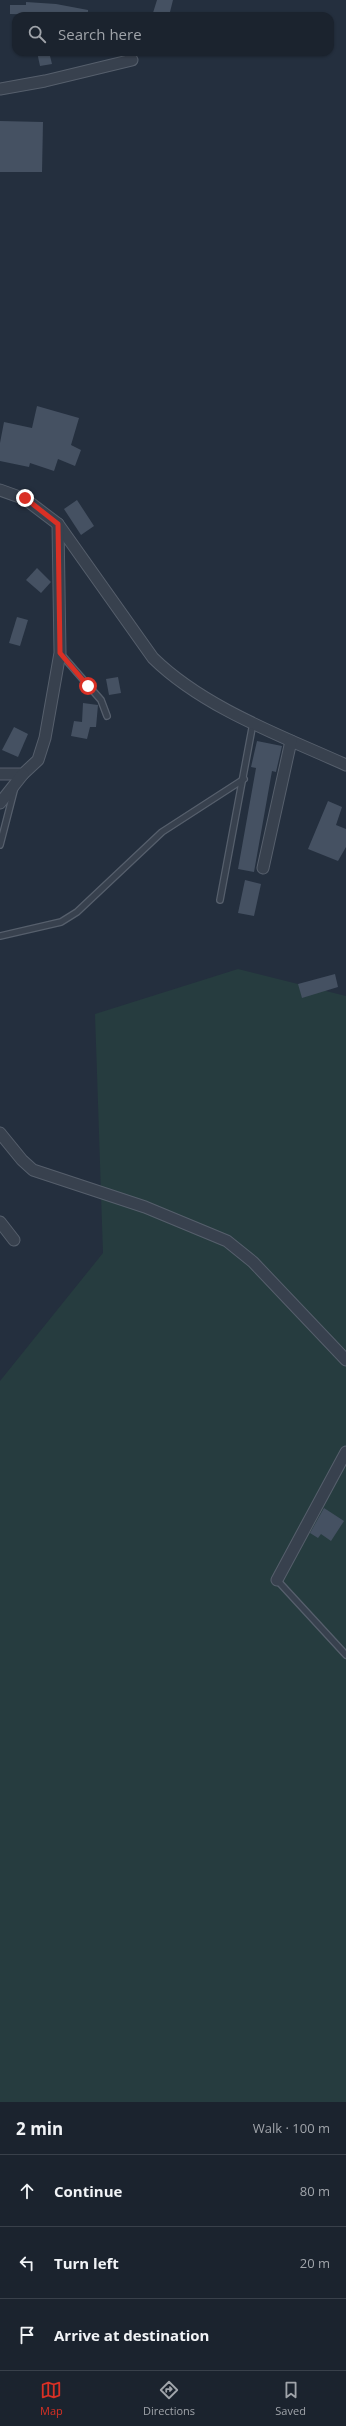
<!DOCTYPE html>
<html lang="en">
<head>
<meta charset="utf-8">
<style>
  :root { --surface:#1b232e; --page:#282f3a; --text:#f1f3f6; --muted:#a0a4aa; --line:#39404a; --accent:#d93025 }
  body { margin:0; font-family:"Open Sans",sans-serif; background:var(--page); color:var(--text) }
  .stop { position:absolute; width:12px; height:12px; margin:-9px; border:3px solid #d93025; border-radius:50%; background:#fff }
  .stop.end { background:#d93025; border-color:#fff; box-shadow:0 1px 4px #0008 }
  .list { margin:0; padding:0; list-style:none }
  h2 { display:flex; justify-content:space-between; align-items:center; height:52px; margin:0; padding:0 16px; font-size:17px }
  h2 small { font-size:13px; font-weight:400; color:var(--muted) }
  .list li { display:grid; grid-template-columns:26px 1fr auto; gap:12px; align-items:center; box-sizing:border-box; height:72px; padding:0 16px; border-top:1px solid var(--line) }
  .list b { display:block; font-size:15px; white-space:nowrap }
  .list em { font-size:13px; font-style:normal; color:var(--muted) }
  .icon { flex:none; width:22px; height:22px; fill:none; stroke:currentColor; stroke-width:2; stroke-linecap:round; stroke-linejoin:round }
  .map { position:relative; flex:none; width:346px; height:2102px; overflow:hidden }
  .search { position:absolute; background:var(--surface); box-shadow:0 1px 3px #0004; left:12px; right:12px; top:12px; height:44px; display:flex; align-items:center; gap:10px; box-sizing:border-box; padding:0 14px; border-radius:12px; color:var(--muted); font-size:15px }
  .sheet { height:268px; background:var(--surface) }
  nav { display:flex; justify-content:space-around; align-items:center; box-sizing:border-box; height:56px; border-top:1px solid var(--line); background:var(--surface); font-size:11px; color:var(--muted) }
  nav a { display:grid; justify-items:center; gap:2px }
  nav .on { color:var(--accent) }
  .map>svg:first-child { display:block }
  .green { fill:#263c3f }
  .building { fill:#455162 }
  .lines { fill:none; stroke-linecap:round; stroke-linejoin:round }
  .service-casing { stroke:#565f6c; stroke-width:8 }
  .minor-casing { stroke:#565f6c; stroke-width:13 }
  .service { stroke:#38414e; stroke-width:5.5 }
  .minor { stroke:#38414e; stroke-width:11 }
  .route { stroke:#d93025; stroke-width:5 }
</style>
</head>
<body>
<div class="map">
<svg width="346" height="2102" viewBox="0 0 346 2102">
  <rect width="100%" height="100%" fill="#242f3e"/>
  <!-- green -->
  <polygon class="green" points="238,969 346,996 346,2102 0,2102 0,1381 103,1253 95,1014"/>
  <!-- building -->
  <g class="building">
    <polygon points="157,0 173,0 169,16 152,16"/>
    <polygon points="26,2 56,4 88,10 88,16 10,14 10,5 26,5"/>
    <polygon points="37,52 49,52 52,64 40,66"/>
    <polygon points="0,121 43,122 42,172 0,172"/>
    <polygon points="37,406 79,418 71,445 81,450 75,466 58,459 54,471 30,463 29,467 0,461 0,443 4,422 32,428"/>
    <polygon points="77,500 94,526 81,535 64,509"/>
    <polygon points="37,568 51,582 41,593 26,580"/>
    <polygon points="17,617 28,620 20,646 9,643"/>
    <polygon points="118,677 121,693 109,695 106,679"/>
    <polygon points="83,703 98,705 96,727 90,727 87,739 71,736 74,721 82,722"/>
    <polygon points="14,727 28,734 18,757 2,750"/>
    <polygon points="257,741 282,746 276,772 272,771 254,872 238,869 256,768 251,767"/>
    <polygon points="328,801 342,807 336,825 346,829 346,847 338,861 308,849"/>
    <polygon points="245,880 261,884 254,916 238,913"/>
    <polygon points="335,974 338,987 302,998 298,984"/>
    <polygon points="324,1508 344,1521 331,1541 321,1534 318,1538 310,1533"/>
  </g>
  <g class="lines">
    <defs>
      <g id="service">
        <polyline points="60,653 101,700 107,716"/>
        <polyline points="0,845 15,787"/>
        <polyline points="220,900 253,723"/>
        <polyline points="0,936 61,922 77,912 162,832 244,779"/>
        <polyline points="277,1580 346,1655"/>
      </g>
      <g id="minor">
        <polyline points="0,89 45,81 132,60"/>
        <path d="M0 490 25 499 58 524 153 658C204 708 282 736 346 765"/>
        <polyline points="0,774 23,774 38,760 45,738 60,653 58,524"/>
        <polyline points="0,803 23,774"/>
        <polyline points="263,868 291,741"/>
        <polyline points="0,1133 22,1160 33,1170 145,1207 227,1241 253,1262 346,1360"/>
        <polyline points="0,1222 14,1240"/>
        <polyline points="277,1580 346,1452"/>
      </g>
    </defs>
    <!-- service casing -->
    <use href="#service" class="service-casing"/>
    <!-- minor casing -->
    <use href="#minor" class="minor-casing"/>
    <!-- service -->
    <use href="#service" class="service"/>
    <!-- minor -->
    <use href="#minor" class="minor"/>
  </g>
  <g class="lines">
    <!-- route -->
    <polyline class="route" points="25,498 58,524 60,653 88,686"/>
  </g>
</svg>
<div class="stop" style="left:88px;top:686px"></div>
<div class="stop end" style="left:25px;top:498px"></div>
<div class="search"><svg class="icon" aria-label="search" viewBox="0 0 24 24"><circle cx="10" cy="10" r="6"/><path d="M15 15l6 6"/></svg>Search here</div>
</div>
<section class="sheet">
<h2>2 min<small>Walk · 100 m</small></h2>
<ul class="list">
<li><svg class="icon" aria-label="ahead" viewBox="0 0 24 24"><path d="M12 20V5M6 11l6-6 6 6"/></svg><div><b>Continue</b></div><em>80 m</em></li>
<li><svg class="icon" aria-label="left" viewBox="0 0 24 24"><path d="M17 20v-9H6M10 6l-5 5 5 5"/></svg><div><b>Turn left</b></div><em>20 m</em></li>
<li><svg class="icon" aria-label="arrive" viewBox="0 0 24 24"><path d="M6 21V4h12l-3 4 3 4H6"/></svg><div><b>Arrive at destination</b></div></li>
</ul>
</section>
<nav>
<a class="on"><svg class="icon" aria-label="map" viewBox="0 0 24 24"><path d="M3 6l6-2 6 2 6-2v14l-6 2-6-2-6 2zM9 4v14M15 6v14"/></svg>Map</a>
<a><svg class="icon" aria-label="directions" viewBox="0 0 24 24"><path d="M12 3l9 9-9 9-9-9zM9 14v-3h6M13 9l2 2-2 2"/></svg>Directions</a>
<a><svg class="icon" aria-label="saved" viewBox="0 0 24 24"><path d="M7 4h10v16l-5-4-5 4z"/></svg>Saved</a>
</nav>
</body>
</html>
